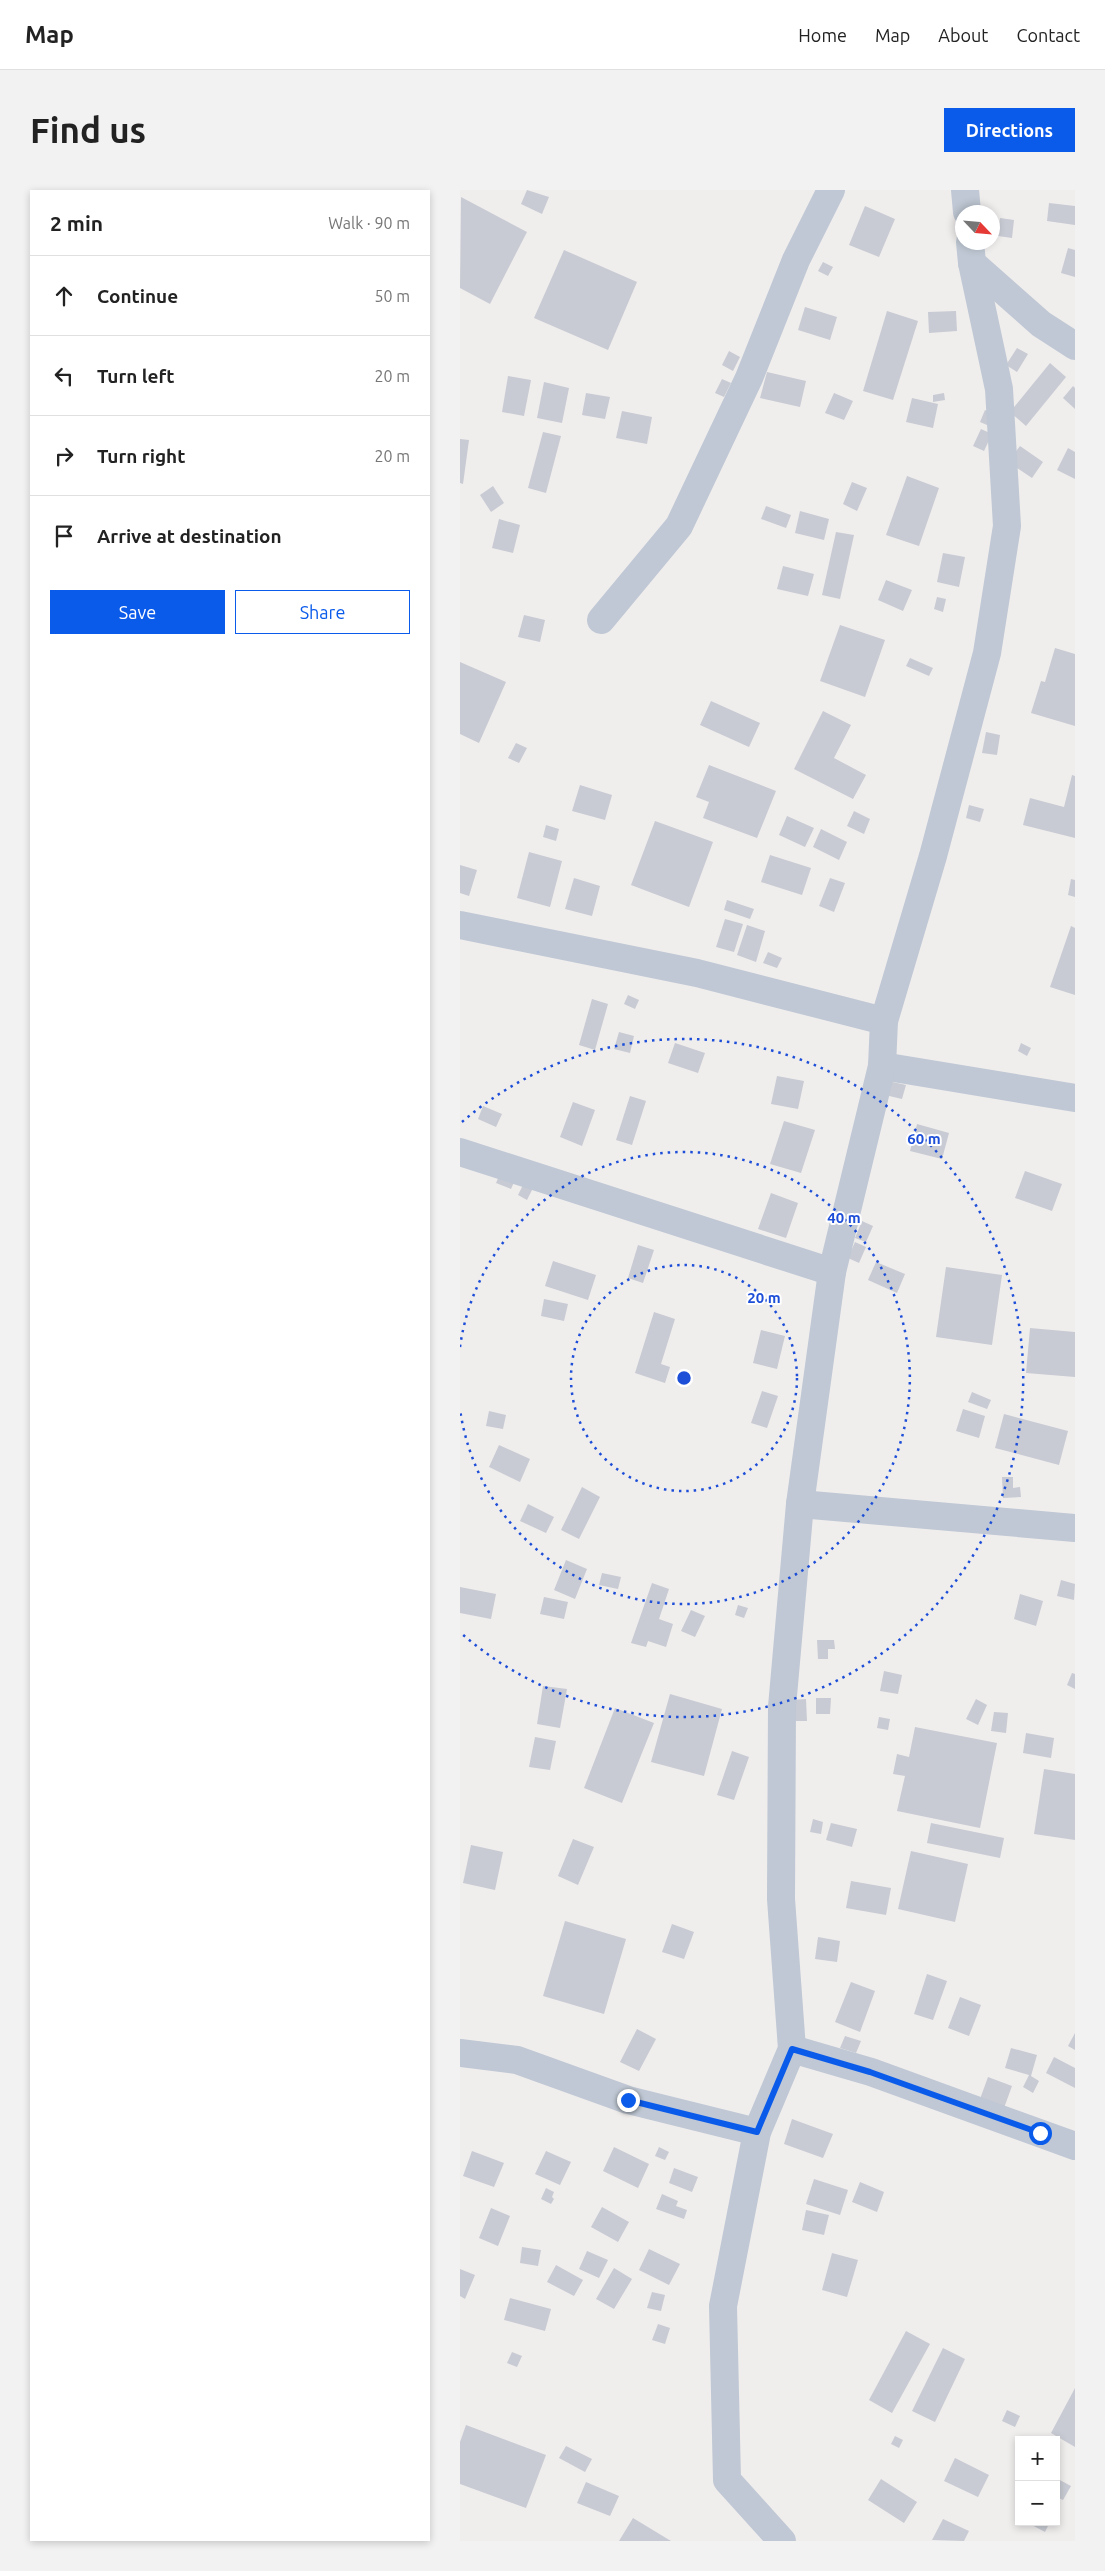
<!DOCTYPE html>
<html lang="en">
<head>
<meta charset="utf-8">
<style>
  :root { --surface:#fff; --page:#f2f2f2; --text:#222; --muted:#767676; --line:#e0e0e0; --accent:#0b5beb }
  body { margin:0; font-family:Ubuntu,sans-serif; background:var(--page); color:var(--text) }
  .controls { position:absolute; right:15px; bottom:15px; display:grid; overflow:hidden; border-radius:0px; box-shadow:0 2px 8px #0003 }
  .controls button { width:45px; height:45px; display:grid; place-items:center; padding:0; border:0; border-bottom:1px solid var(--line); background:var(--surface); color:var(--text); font:25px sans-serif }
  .compass { position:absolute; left:495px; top:15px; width:45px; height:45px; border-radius:50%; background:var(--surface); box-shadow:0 2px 8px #0003; rotate:116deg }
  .stop { position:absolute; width:15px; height:15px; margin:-11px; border:4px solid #0b5beb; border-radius:50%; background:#fff }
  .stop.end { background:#0b5beb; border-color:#fff; box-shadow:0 1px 5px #0008 }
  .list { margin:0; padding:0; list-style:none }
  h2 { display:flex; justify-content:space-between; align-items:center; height:65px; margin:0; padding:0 20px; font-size:21px }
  h2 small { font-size:16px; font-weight:400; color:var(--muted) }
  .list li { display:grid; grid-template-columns:32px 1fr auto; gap:15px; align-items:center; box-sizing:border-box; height:80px; padding:0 20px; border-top:1px solid var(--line) }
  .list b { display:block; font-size:19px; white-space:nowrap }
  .list em { font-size:16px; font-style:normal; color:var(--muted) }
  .actions { display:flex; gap:10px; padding:15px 20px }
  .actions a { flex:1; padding:11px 0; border:1px solid var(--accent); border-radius:0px; text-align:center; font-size:18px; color:var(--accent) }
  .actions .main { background:var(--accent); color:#fff }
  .icon { flex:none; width:28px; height:28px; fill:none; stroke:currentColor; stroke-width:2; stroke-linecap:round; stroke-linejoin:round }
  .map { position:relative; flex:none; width:615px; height:2351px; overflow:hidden; border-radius:0px }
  header { display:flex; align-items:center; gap:30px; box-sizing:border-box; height:70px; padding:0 25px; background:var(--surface); border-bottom:1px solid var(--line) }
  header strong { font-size:24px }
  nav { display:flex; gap:28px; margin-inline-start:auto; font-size:18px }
  .intro { display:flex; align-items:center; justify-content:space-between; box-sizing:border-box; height:120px; padding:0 30px }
  h1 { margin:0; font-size:35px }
  .button { padding:12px 22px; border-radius:0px; background:var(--accent); color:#fff; font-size:18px; font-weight:700 }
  main { display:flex; gap:30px; padding:0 30px }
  aside { flex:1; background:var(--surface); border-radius:0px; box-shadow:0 2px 8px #0003 }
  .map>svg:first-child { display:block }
  .building { fill:#c8cbd3 }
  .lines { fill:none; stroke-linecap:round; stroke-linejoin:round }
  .minor { stroke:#bfc8d4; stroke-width:28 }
  .route { stroke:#0b5beb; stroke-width:6 }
  .ring { fill:none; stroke:#1d4ed8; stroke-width:2.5; stroke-dasharray:2.5 5 }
  .centre { fill:#1d4ed8; stroke:#fff; stroke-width:2.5 }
  .ring-label { font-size:15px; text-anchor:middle; font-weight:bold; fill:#1d4ed8; stroke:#fff; stroke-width:4; stroke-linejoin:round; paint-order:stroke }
</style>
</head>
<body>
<header>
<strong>Map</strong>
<nav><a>Home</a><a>Map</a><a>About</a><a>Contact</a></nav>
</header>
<div class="intro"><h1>Find us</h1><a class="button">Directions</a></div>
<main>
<aside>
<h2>2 min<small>Walk · 90 m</small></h2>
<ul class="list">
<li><svg class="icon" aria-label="ahead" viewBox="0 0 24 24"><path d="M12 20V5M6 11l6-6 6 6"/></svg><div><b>Continue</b></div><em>50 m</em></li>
<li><svg class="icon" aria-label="left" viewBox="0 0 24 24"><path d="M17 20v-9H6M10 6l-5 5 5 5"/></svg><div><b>Turn left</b></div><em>20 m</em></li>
<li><svg class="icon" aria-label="right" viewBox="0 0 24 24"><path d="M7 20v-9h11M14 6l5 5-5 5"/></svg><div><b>Turn right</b></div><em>20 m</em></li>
<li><svg class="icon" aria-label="arrive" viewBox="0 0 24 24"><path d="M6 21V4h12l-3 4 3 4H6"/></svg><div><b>Arrive at destination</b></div></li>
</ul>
<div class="actions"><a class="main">Save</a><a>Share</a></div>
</aside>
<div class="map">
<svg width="615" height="2351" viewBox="0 0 615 2351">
  <rect width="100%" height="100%" fill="#f0eded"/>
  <!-- building -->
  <g class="building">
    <polygon points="67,0 89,7 82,24 61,14"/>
    <polygon points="1,7 67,42 30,114 0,98"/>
    <polygon points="589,13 615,16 615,35 587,31"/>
    <polygon points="405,16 435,29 419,67 389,55"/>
    <polygon points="540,28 554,30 552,48 538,46"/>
    <polygon points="608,58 615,60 615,87 601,83"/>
    <polygon points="104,60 177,92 148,160 74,128"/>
    <polygon points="363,72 373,77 368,86 358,81"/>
    <polygon points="345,117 377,127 370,150 338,140"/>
    <polygon points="427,121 458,131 433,210 403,201"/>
    <polygon points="496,121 497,141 469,143 468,122"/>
    <polygon points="557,158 568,164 557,182 546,175"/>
    <polygon points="269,161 280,167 273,181 262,175"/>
    <polygon points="590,173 606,187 566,236 550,222"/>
    <polygon points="307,182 346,191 340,217 300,208"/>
    <polygon points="48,186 71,190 64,226 42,222"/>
    <polygon points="262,189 271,193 264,207 255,203"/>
    <polygon points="84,192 109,198 102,233 77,228"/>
    <polygon points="613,196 615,198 615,219 603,208"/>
    <polygon points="126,203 150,207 145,229 122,225"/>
    <polygon points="374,203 393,211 384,230 365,223"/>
    <polygon points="484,203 485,210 473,212 473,205"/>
    <polygon points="452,208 478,214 473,238 446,232"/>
    <polygon points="525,220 532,223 527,235 520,232"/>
    <polygon points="162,221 192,227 187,254 156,248"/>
    <polygon points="521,239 532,244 524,261 513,256"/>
    <polygon points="83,242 101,246 86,303 68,298"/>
    <polygon points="0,249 9,250 3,294 0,293"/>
    <polygon points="560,256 583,272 572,288 548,272"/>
    <polygon points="608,258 615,262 615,289 597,280"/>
    <polygon points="447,286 479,298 459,356 426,345"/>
    <polygon points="392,292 407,298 397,321 383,314"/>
    <polygon points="33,296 44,313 31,322 20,305"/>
    <polygon points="306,316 331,325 326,338 301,329"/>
    <polygon points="340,321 369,329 364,350 335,343"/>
    <polygon points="39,329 60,335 53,363 32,358"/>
    <polygon points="376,342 394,345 380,409 362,405"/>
    <polygon points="483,363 505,367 499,397 477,392"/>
    <polygon points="323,376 354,384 348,406 317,399"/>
    <polygon points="426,390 452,400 443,421 418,410"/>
    <polygon points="477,407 486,409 483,422 474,419"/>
    <polygon points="64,425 85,430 80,452 58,447"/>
    <polygon points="380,435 425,450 405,507 360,491"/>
    <polygon points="595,458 615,464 615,536 571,523 581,491 585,492"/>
    <polygon points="450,468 473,478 469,486 446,476"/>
    <polygon points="0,472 46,492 19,553 0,544"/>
    <polygon points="251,511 300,533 289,557 240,535"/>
    <polygon points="363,521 391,535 374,568 406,585 393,609 334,579"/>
    <polygon points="526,542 540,545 537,565 522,563"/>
    <polygon points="56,553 67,558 59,573 48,568"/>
    <polygon points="249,575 316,601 297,648 243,628 249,612 236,607"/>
    <polygon points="612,585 615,586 615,648 563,635 570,608 604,617"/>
    <polygon points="120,595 152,605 145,630 112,621"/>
    <polygon points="509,615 524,619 520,632 506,628"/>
    <polygon points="394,621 410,629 404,644 387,636"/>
    <polygon points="327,626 354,638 345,657 319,645"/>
    <polygon points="195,631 253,652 229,717 171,695"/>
    <polygon points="86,635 99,639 96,651 83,647"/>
    <polygon points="361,639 387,652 379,670 353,657"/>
    <polygon points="69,662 102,671 90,717 57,708"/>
    <polygon points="310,665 351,678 342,705 301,692"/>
    <polygon points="0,675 17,680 9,706 0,703"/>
    <polygon points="114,688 140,696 132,726 105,719"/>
    <polygon points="370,688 385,693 374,722 359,716"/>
    <polygon points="611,689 615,690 615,707 608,705"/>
    <polygon points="267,710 294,719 290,729 264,720"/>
    <polygon points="265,729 283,734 274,762 256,757"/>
    <polygon points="287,735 305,741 296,772 277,765"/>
    <polygon points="611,736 615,738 615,805 590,797"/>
    <polygon points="308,762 322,768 317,778 303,773"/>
    <polygon points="168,805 179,810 175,819 164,814"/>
    <polygon points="132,809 148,814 135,860 119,855"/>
    <polygon points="159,842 174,846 170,863 154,859"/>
    <polygon points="215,853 245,863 238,883 208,873"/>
    <polygon points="561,853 571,858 567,866 558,861"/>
    <polygon points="317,886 344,891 338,919 311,914"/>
    <polygon points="428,891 446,895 442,909 425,905"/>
    <polygon points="170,906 186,911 172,955 156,950"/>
    <polygon points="113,912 135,920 122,956 100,947"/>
    <polygon points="23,916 42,924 36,937 18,929"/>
    <polygon points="324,931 355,940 341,983 310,974"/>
    <polygon points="457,934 489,943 482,969 450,961"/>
    <polygon points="565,981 602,994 592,1021 555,1008"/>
    <polygon points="40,984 55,990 51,999 36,993"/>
    <polygon points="64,993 73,998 67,1010 58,1005"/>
    <polygon points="311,1003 338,1013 326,1048 298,1039"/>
    <polygon points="402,1031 413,1036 406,1052 395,1048"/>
    <polygon points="395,1052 406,1057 399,1073 388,1068"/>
    <polygon points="178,1055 194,1060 183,1093 168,1088"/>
    <polygon points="93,1071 136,1085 128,1110 85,1096"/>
    <polygon points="416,1072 445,1084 437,1103 408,1090"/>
    <polygon points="486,1077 542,1085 532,1155 476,1147"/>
    <polygon points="84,1109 108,1114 104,1131 81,1126"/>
    <polygon points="194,1122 215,1129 201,1174 210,1177 205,1193 175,1183"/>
    <polygon points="570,1138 615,1142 615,1187 566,1183"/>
    <polygon points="301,1140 325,1146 317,1179 293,1173"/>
    <polygon points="302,1201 318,1206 307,1238 291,1233"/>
    <polygon points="512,1202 531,1210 527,1219 508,1212"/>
    <polygon points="503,1219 525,1226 519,1248 496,1241"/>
    <polygon points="29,1221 46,1225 43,1239 26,1236"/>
    <polygon points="544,1224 608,1241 599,1275 535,1258"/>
    <polygon points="39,1255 70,1269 60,1292 29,1277"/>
    <polygon points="542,1287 553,1287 553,1298 560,1297 561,1307 543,1308"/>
    <polygon points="122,1297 140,1307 119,1349 101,1340"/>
    <polygon points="68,1314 94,1327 86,1343 60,1331"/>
    <polygon points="106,1370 127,1379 115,1409 94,1400"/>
    <polygon points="142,1383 161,1387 158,1399 139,1395"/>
    <polygon points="601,1390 615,1394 614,1410 597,1406"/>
    <polygon points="192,1393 209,1399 199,1429 213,1434 206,1457 188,1451 186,1457 171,1453"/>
    <polygon points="0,1397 36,1404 31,1429 0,1423"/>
    <polygon points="560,1404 583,1411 576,1436 554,1429"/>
    <polygon points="84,1407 108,1412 104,1429 80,1424"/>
    <polygon points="278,1415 288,1418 284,1428 275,1425"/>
    <polygon points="231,1420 245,1426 235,1447 221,1441"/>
    <polygon points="357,1450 374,1450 375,1459 368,1459 368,1469 358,1469"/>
    <polygon points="424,1481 442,1485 438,1504 420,1501"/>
    <polygon points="612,1483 615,1484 615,1499 607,1495"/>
    <polygon points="83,1496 107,1499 100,1538 77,1534"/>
    <polygon points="210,1504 262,1519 244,1586 191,1572"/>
    <polygon points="356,1508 371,1508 370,1524 356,1524"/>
    <polygon points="346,1509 347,1531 332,1531 332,1510"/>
    <polygon points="516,1509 527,1515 518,1535 506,1529"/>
    <polygon points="155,1518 194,1533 162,1613 124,1598"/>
    <polygon points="534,1522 548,1523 546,1543 531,1541"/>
    <polygon points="419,1527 430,1529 428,1540 417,1538"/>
    <polygon points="455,1537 537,1553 520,1638 437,1621 445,1586 433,1584 437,1564 449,1567"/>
    <polygon points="566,1543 594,1548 591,1568 563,1563"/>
    <polygon points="75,1547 96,1551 90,1580 69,1577"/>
    <polygon points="272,1561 289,1567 274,1610 257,1605"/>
    <polygon points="584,1579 615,1584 615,1650 574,1644"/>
    <polygon points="353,1629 363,1632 361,1644 350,1642"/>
    <polygon points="371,1633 397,1639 392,1657 366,1650"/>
    <polygon points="471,1633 544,1648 540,1668 467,1653"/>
    <polygon points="113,1649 134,1657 118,1695 98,1686"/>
    <polygon points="11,1655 43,1662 35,1700 3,1693"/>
    <polygon points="451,1661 508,1674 495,1732 438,1719"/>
    <polygon points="391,1691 431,1698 426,1725 386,1718"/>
    <polygon points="105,1731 166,1749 144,1824 83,1806"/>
    <polygon points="212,1734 234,1742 224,1769 202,1762"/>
    <polygon points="358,1747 380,1751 377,1772 355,1769"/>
    <polygon points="467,1784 487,1791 473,1830 454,1824"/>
    <polygon points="391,1792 415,1801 400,1842 375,1832"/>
    <polygon points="500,1807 521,1815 509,1846 488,1838"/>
    <polygon points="177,1839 196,1849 179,1881 160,1872"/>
    <polygon points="615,1843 615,1860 608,1856"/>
    <polygon points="385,1846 401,1851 396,1863 380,1858"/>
    <polygon points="551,1858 577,1865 571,1886 579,1891 573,1903 563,1897 569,1885 545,1878"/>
    <polygon points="594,1867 615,1878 615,1898 586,1883"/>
    <polygon points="528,1887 552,1896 544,1918 520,1909"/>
    <polygon points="332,1929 373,1944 363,1968 324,1954"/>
    <polygon points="154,1957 189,1974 178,1998 143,1981"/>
    <polygon points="199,1957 209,1962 205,1970 195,1966"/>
    <polygon points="12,1961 44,1973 34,1997 3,1986"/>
    <polygon points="86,1961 111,1972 100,1995 75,1984"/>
    <polygon points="214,1978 238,1987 232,2002 209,1993"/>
    <polygon points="354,1989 388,2000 380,2025 346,2014"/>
    <polygon points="400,1992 424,2002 417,2022 392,2012"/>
    <polygon points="86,1998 94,2002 92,2007 94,2009 91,2014 81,2009"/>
    <polygon points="202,2004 218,2011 216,2016 227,2020 224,2029 196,2019"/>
    <polygon points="142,2017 169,2032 158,2052 131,2037"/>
    <polygon points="31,2018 50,2026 38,2056 19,2048"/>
    <polygon points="346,2020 369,2025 364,2045 342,2040"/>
    <polygon points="62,2057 81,2060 78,2076 60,2073"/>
    <polygon points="189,2059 220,2074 209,2095 179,2080"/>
    <polygon points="127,2061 148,2070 139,2088 119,2079"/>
    <polygon points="372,2063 398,2070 387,2107 362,2100"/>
    <polygon points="96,2075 123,2090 114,2106 87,2092"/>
    <polygon points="154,2078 172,2089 154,2119 136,2109"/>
    <polygon points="0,2079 15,2085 5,2109 0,2106"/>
    <polygon points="192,2102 205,2105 201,2121 187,2118"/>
    <polygon points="50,2108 91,2119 85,2141 44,2130"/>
    <polygon points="198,2134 210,2138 205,2154 192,2150"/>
    <polygon points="446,2141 470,2154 432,2223 409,2210"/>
    <polygon points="483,2158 505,2169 475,2232 452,2221"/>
    <polygon points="52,2162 62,2166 57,2177 47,2173"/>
    <polygon points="615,2198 615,2257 591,2243"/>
    <polygon points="547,2220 560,2226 555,2237 542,2231"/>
    <polygon points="6,2235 86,2265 66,2318 0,2294 0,2252"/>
    <polygon points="435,2246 443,2250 439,2258 431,2254"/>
    <polygon points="106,2256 132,2269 125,2282 99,2268"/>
    <polygon points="495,2268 529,2285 518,2307 484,2291"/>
    <polygon points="596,2288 611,2296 603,2310 596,2307"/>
    <polygon points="421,2289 457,2312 444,2333 408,2310"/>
    <polygon points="126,2292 159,2306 150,2326 117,2313"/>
    <polygon points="173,2328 211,2351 159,2351"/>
    <polygon points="483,2329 509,2341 504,2351 472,2350"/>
    <polygon points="566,2332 590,2332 585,2342"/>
  </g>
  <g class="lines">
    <!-- minor -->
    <g class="minor">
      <polyline points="505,0 507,22"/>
      <polyline points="512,73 581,134 615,156"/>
      <polyline points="141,430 219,336 289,188 336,70 371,0"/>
      <polyline points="0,735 237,783 424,831"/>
      <polyline points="422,876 615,908"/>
      <polyline points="0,962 372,1082"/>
      <polyline points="340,1314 615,1338"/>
      <polyline points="332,1859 411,1882 615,1956"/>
      <polyline points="0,1863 57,1870 168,1910 297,1942"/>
      <polyline points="322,2351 267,2290 263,2116 297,1942 332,1859 321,1709 322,1517 340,1314 372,1082 422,876 424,831 473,666 527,463 547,336 539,199 512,73 510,52"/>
    </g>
  </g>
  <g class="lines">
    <!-- route -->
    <polyline class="route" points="168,1910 297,1942 332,1859 410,1882 580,1943"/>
  </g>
  <!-- distance rings -->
  <g class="ring">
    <circle cx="224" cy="1188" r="113"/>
    <path d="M0 1157A226 226 0 1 1 0 1219"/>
    <path d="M2 932A339 339 0 1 1 2 1444"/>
  </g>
  <circle cx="224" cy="1188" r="8" class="centre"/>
  <g class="ring-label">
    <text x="464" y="954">60 m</text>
    <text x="384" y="1033">40 m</text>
    <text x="304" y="1113">20 m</text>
  </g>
</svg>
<div class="controls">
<button>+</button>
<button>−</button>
</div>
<svg class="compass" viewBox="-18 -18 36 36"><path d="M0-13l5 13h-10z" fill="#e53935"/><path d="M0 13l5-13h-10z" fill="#767676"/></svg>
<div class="stop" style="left:580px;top:1943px"></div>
<div class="stop end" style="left:168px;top:1910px"></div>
</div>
</main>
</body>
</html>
